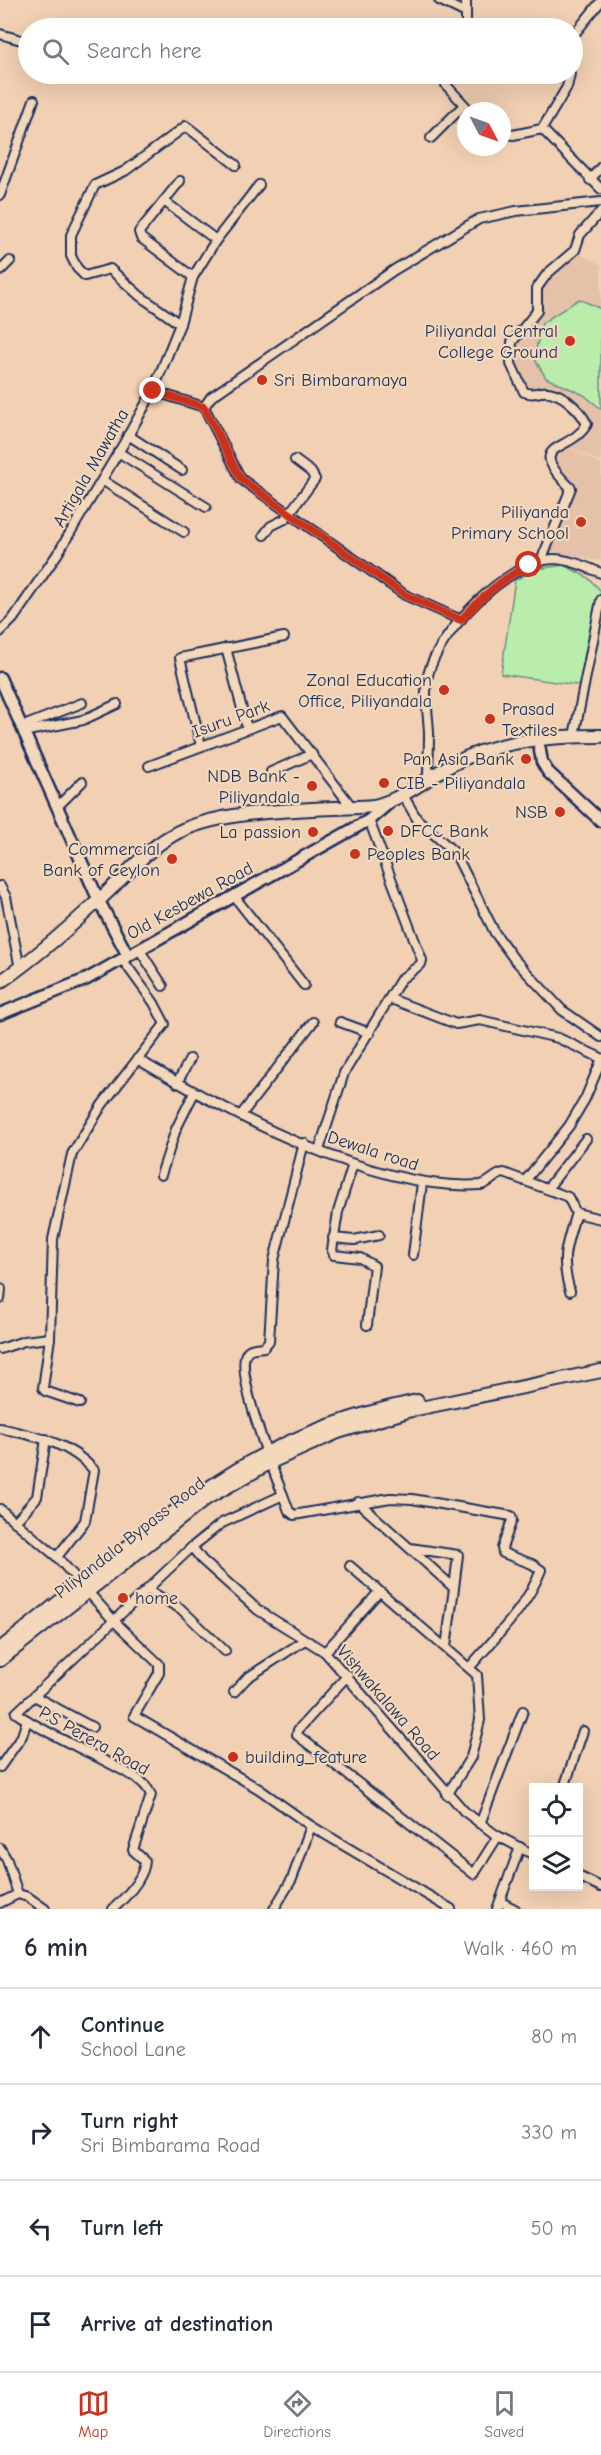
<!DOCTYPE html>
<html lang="en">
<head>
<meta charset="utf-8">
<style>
  :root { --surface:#fff; --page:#f6f6f7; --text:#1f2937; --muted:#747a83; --line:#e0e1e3; --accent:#c8321e }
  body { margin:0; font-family:"Comic Neue",sans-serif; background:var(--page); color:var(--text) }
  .controls { position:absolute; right:18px; bottom:18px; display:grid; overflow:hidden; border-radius:0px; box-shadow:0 6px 24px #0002 }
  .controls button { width:54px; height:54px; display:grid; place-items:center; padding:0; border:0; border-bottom:2px solid var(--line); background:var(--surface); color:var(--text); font:30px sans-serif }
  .compass { position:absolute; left:457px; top:102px; width:54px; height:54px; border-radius:50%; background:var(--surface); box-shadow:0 6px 24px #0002; rotate:131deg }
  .stop { position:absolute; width:18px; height:18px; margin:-14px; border:4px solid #c8321e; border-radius:50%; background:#fff }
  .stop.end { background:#c8321e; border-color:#fff; box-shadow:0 2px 6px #0008 }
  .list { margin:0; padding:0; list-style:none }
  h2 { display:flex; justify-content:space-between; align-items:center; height:78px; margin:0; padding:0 24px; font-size:26px }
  h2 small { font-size:20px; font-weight:400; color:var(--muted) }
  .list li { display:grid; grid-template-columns:39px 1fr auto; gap:18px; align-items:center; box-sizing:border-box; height:96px; padding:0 24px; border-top:2px solid var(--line) }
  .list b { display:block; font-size:22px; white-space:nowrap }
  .list p { margin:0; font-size:20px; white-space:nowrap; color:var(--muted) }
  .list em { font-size:20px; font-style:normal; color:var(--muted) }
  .icon { flex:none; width:33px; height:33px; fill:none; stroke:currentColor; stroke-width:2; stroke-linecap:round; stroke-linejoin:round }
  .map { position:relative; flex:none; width:601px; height:1909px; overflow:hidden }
  .search { position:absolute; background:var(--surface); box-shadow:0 6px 24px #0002; left:18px; right:18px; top:18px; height:66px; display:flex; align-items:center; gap:15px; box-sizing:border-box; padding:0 21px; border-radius:33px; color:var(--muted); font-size:22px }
  .sheet { height:462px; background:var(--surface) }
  nav { display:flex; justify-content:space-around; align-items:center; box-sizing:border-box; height:84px; border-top:2px solid var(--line); background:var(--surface); font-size:16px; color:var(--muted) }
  nav a { display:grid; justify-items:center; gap:3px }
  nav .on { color:var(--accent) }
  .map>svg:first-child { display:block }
  .built { fill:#e4c1a8 }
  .green { fill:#baecac; stroke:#6a8e85; stroke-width:1.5 }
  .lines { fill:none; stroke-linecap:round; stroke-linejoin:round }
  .street-casing { stroke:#1b2f5e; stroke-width:12 }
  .secondary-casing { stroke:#1b2f5e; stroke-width:15 }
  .primary-casing { stroke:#1b2f5e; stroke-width:16 }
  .street { stroke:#f4d8bb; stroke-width:8 }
  .secondary { stroke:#f4d8bb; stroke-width:10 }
  .primary { stroke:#f4d8bb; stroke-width:12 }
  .route { stroke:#c8321e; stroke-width:8 }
  .poi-dot { fill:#c8321e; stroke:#f4d8bb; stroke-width:2 }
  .labels { text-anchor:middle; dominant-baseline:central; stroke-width:4.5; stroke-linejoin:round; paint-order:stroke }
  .poi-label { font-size:18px; fill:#1b2f5e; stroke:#f4d8bb; text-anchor:end }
  .street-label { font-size:18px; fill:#1b2f5e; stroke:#f4d8bb }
</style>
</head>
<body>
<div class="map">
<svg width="601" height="1909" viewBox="0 0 601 1909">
  <rect width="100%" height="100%" fill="#f1d0b3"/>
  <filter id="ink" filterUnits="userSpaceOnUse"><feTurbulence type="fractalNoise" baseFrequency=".0167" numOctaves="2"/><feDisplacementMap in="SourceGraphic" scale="12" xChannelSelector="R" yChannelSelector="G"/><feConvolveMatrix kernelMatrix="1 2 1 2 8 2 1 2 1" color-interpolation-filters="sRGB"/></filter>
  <g filter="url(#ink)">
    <!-- built -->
    <g class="built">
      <polygon points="576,252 601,265 601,462 565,445 583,437 591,426 583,407 560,390 546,386 533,390 526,385 514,358 514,348 541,309 542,288"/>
      <polygon points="564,446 601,464 601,561 548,551 576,486 566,479 553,461 557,452"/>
    </g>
    <!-- green -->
    <g class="green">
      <polygon points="579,299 601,309 601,409 584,395 546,378 534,358 542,323"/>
      <polygon points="564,565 587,577 601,591 582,686 501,674 515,580 537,569"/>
    </g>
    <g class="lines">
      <defs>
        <g id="street">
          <polyline points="439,0 466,13"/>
          <polyline points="466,28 466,0"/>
          <polyline points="0,34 28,42"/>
          <polyline points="572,37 601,1"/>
          <polyline points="448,74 446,85 470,111"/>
          <polyline points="542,129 601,189"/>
          <polyline points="542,129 567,87 570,74"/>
          <polyline points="502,133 513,135 542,129"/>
          <polyline points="431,138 464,105"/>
          <polyline points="590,180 601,167"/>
          <polyline points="180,181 139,232 141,238 193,277"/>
          <polyline points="0,195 34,100"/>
          <polyline points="164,201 216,240"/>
          <polyline points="0,271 10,261"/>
          <polyline points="180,324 140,296 110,269 85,276 77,268 71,256 71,235 95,185 125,171 186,126 236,165"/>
          <polyline points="153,391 204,407"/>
          <polyline points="204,407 211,397 394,270 479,219 516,211 601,202"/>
          <polyline points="204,407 241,479 405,595 461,620"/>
          <polyline points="128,435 182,470"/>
          <polyline points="118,452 206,507"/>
          <polyline points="102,480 184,532"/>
          <polyline points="264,535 271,526 285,519 315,479 311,472 295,460"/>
          <path d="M541 561 571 488C522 441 570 454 587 424 580 410 561 390 542 392 534 393 532 395 524 392L511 364 512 342 537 311V288L547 274 575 250 580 235 601 211"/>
          <polyline points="0,632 13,619 58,553 124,443 153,391 180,324 193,277 216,240 259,185"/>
          <polyline points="226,648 247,728"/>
          <polyline points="21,727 82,703"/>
          <polyline points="23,732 83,720 117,704"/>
          <polyline points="574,736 601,600"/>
          <polyline points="201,746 180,658 284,637"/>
          <polyline points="149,766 282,716 352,807"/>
          <polyline points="271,772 312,754"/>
          <path d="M428 780C428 765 429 750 429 735 429 716 423 694 428 675 438 633 507 561 553 559 569 559 586 567 601 573"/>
          <polyline points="403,795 417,819 455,853 495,933 514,959 562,1010 601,1037"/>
          <polyline points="57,807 82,782"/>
          <polyline points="0,886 6,897 20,969"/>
          <polyline points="234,896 304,985"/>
          <polyline points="139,949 163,986"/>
          <polyline points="391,999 456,1024 480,1020 558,1038 601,1058"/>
          <polyline points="340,1022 370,1033"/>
          <path d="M137 1059C227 1112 374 1192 480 1185 490 1184 494 1174 504 1173L568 1197 576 1213 601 1219"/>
          <polyline points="177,1083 190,1059"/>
          <polyline points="241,1115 313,1022"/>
          <polyline points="319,1150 344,1073 401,979 421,964 422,960 369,820"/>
          <polyline points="353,1164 338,1212 332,1250 334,1255 360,1258 374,1266 367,1325"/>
          <polyline points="161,1175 176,1129 194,1093"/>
          <polyline points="525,1181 569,1126 585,1099 601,1061"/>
          <polyline points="547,1189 586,1139"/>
          <polyline points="333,1238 354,1240 379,1235"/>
          <polyline points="413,1255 422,1183"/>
          <path d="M570 1291C560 1258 566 1246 576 1213"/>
          <polyline points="0,1299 1,1289"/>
          <polyline points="0,1349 24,1341 50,1338"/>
          <polyline points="80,1403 45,1391 43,1388 50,1338 53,1239 72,1154 102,1105 165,1024 154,1003 122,959"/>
          <path d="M0 1428C37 1437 67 1441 94 1470L85 1521 57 1557"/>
          <path d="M283 1495 289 1511 294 1515 390 1498 412 1499 511 1516 512 1520 502 1548 503 1553 532 1564 541 1570C527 1607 495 1637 470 1667"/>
          <polyline points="358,1502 454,1588 446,1647"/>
          <polyline points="0,1509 57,1557 114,1621 159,1664 159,1673 134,1716 259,1789 311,1826 451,1909"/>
          <polyline points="15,1522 37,1497 46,1439"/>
          <polyline points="192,1547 202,1560 258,1610 325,1652 464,1811 496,1835 534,1855"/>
          <polyline points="410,1548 458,1555 454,1588"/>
          <polyline points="350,1566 477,1675 480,1720 471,1757 447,1795"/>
          <polyline points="148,1590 181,1609 225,1651"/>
          <polyline points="325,1652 378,1593"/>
          <polyline points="348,1675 298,1730 297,1735 474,1874 498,1836"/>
          <polyline points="234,1692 247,1678 305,1640"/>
          <polyline points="34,1696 92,1727"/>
          <polyline points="0,1767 22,1736 27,1720"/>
          <polyline points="564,1788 583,1731"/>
          <polyline points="480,1824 523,1711"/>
          <polyline points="0,1848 7,1860 18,1894"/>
          <polyline points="578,1876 601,1887"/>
          <polyline points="501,1902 515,1909"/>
          <polyline points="0,1903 18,1894 28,1897 45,1909"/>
          <path d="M113 1909C125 1898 144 1878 145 1861L133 1850 151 1795C148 1788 143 1782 136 1778 97 1754 54 1739 16 1713L192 1547 222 1523 283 1495C274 1473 233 1369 247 1352 250 1347 259 1348 264 1347L269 1341 274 1260 304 1143"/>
          <polyline points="274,1909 292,1879 311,1826"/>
          <polyline points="497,1909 520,1847"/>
        </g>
        <g id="secondary">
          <polyline points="0,678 99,901 128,956"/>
          <polyline points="538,739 542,762 548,772 601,821"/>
          <polyline points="0,1014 87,979 369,820 389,803"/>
        </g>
        <g id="primary">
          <path d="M0 982C35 958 68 929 99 900 123 879 143 852 171 836 218 807 318 810 374 806 404 799 425 779 451 765 497 740 550 736 601 736"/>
          <path d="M0 1649C77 1589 152 1522 235 1471 289 1437 355 1414 417 1401"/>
          <polyline points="0,1660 207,1498 271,1462 338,1432 411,1410 601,1371"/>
        </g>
      </defs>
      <!-- street casing -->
      <use href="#street" class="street-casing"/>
      <!-- secondary casing -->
      <use href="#secondary" class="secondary-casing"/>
      <!-- primary casing -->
      <use href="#primary" class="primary-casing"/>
      <!-- street -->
      <use href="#street" class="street"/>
      <!-- secondary -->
      <use href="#secondary" class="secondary"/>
      <!-- primary -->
      <use href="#primary" class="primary"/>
    </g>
  </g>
  <g class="lines" filter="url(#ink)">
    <!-- route -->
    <path class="route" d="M153 391 204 407 241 479 405 595 461 620C481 598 502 578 529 565"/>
  </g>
  <!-- markers -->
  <g class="poi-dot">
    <circle cx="570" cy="341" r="6"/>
    <circle cx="262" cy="380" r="6"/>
    <circle cx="581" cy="522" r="6"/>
    <circle cx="444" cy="690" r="6"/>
    <circle cx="490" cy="719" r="6"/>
    <circle cx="526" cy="759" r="6"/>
    <circle cx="384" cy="783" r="6"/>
    <circle cx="312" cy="786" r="6"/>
    <circle cx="560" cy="812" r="6"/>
    <circle cx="388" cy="831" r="6"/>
    <circle cx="313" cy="832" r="6"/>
    <circle cx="355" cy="854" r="6"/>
    <circle cx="172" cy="859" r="6"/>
    <circle cx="123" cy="1598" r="6"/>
    <circle cx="233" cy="1757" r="6"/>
  </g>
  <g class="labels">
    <!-- poi labels -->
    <g class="poi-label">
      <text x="558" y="331">Piliyandal Central<tspan x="558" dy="21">College Ground</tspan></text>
      <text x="274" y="380" text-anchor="start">Sri Bimbaramaya</text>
      <text x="569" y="512">Piliyanda<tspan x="569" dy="21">Primary School</tspan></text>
      <text x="432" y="680">Zonal Education<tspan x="432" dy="21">Office, Piliyandala</tspan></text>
      <text x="502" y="709" text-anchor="start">Prasad<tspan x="502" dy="21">Textiles</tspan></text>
      <text x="514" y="759">Pan Asia Bank</text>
      <text x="300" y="776">NDB Bank -<tspan x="300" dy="21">Piliyandala</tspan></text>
      <text x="396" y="783" text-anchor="start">CIB - Piliyandala</text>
      <text x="548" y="812">NSB</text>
      <text x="400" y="831" text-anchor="start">DFCC Bank</text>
      <text x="301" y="832">La passion</text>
      <text x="160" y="849">Commercial<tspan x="160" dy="21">Bank of Ceylon</tspan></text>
      <text x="367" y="854" text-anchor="start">Peoples Bank</text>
      <text x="135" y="1598" text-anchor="start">home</text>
      <text x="245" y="1757" text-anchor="start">building_feature</text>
    </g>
    <!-- street labels -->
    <g class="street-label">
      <text transform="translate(91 468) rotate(-60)">Artigala Mawatha</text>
      <text transform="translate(231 719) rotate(-20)">Isuru Park</text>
      <text transform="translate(190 901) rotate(-29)">Old Kesbewa Road</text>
      <text transform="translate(373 1151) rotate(18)">Dewala road</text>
      <text transform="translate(130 1538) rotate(-38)">Piliyandala Bypass Road</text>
      <text transform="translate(388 1703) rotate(49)">Vishwakalawa Road</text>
      <text transform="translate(94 1741) rotate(29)">P.S Perera Road</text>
    </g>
  </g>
</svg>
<div class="controls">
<button><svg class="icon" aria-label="locate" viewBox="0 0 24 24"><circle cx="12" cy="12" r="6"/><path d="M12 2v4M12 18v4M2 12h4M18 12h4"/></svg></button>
<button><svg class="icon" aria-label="layers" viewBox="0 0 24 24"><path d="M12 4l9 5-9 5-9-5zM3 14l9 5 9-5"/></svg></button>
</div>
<svg class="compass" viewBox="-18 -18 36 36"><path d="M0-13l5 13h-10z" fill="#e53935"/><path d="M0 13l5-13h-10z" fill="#747a83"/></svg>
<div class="stop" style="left:529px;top:565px"></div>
<div class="stop end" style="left:153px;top:391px"></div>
<div class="search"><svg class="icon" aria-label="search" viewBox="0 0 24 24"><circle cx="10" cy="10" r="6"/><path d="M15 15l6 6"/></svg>Search here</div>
</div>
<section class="sheet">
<h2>6 min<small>Walk · 460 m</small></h2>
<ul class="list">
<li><svg class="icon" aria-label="ahead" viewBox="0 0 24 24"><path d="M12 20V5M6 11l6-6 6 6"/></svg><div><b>Continue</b><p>School Lane</p></div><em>80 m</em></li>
<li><svg class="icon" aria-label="right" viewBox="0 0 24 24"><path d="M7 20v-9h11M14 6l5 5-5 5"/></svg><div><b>Turn right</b><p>Sri Bimbarama Road</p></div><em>330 m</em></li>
<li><svg class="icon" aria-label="left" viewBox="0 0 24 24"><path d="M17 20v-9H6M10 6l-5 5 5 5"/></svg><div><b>Turn left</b></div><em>50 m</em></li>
<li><svg class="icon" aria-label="arrive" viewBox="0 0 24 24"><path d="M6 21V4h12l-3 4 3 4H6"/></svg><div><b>Arrive at destination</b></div></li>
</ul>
</section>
<nav>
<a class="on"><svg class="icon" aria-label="map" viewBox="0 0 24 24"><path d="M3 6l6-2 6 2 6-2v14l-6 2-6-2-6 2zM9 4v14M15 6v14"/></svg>Map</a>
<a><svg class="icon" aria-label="directions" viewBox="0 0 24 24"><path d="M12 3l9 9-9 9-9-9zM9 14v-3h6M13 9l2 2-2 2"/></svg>Directions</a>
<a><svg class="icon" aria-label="saved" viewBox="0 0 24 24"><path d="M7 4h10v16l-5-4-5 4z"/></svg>Saved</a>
</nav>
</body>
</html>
